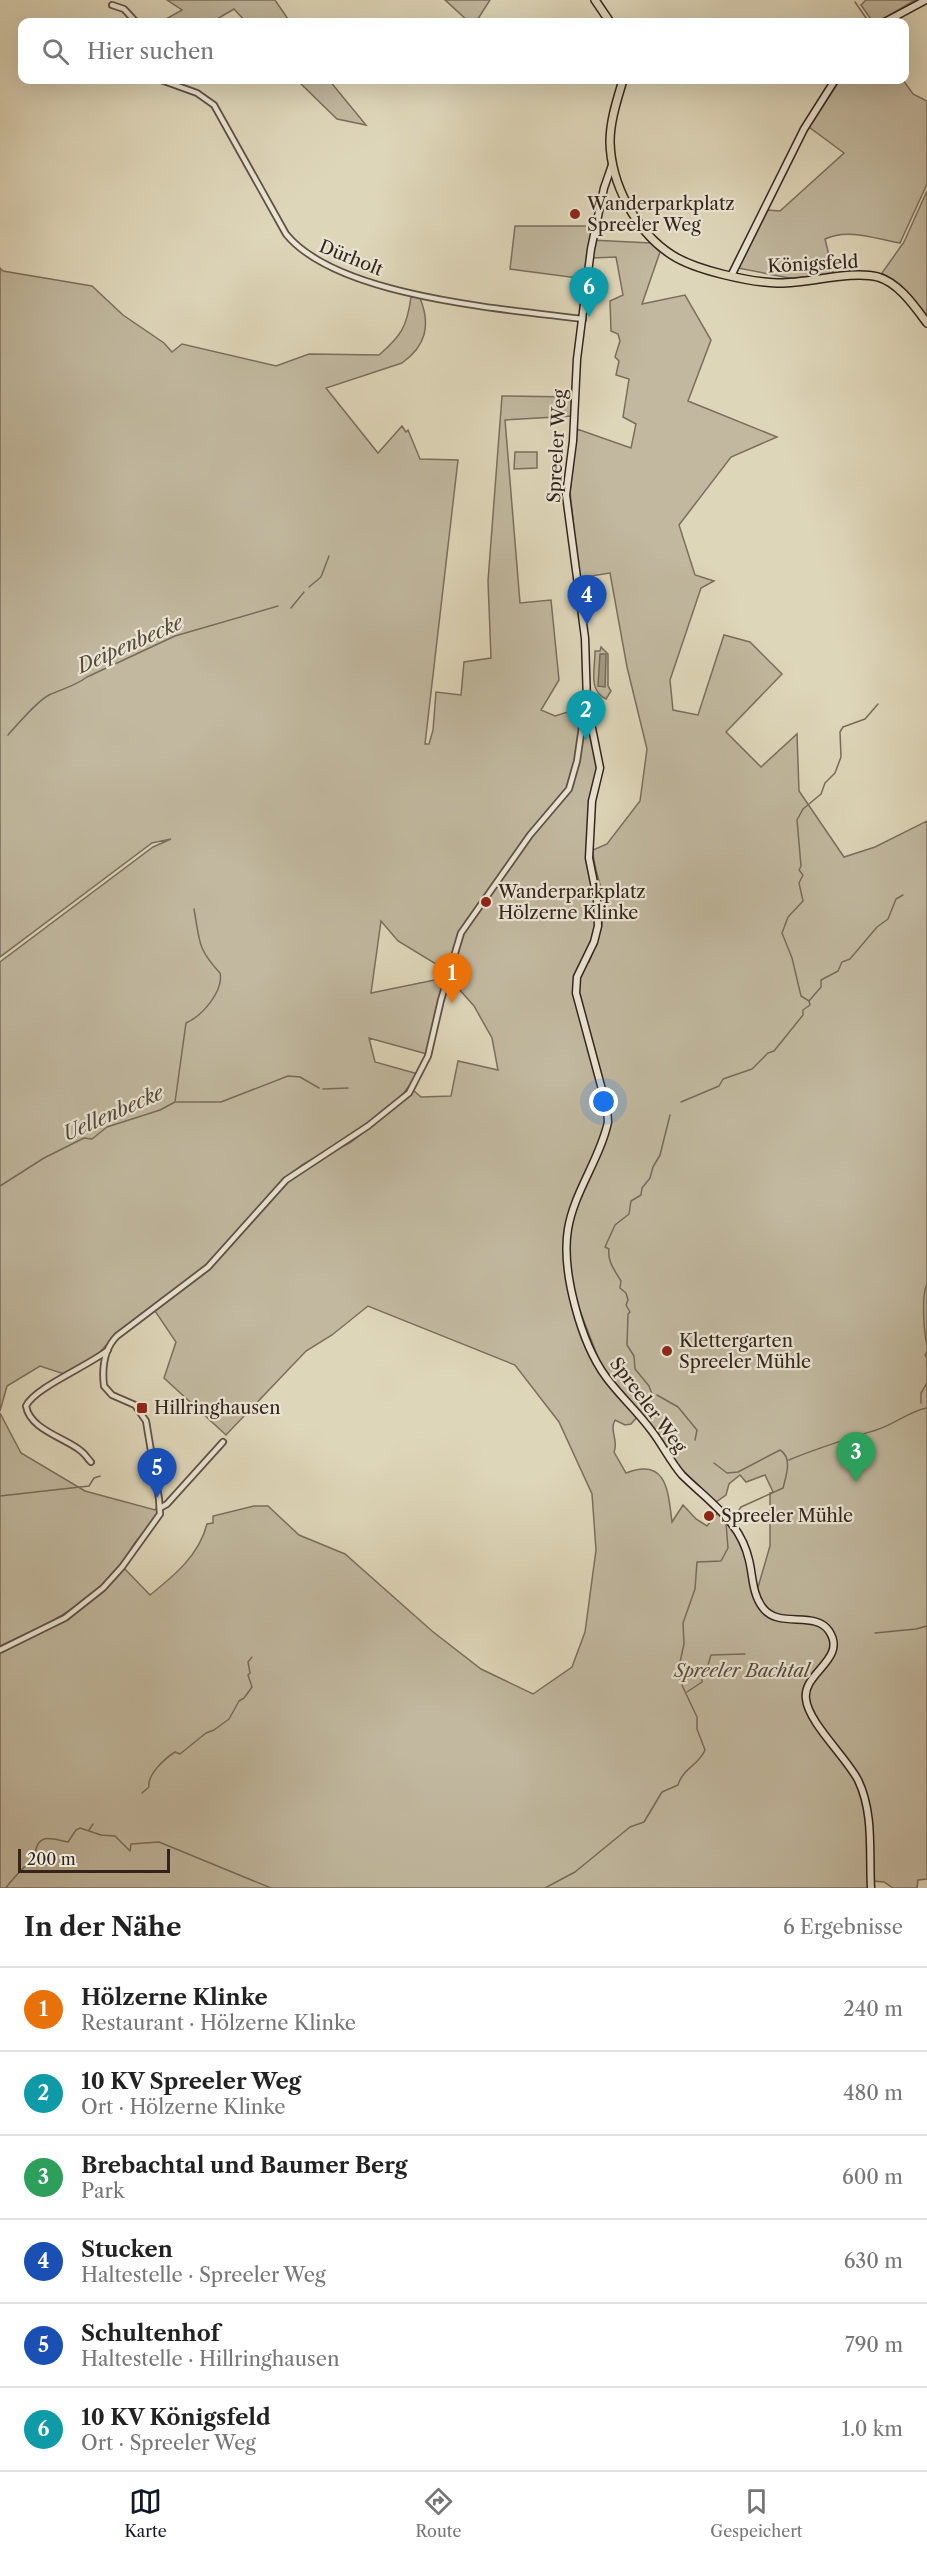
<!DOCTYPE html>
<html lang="de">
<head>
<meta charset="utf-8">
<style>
  :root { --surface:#fff; --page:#f6f6f6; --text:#222; --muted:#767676; --line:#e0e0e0; --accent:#111827 }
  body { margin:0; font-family:"Libre Caslon Text",serif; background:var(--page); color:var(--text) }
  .scale { position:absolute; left:18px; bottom:15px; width:152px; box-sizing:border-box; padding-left:6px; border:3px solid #33251e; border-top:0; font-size:16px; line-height:21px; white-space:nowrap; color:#33251e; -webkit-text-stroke:4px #eae4d2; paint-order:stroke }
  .you { position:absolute; left:604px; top:1102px; width:21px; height:21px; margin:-15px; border:4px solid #fff; border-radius:50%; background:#1a73e8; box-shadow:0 0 0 9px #1a73e833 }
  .badge { display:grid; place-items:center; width:39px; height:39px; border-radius:50%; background:var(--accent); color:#fff; font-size:20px; font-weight:700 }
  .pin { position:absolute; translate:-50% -50px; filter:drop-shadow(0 2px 3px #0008) }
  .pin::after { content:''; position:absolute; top:32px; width:21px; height:18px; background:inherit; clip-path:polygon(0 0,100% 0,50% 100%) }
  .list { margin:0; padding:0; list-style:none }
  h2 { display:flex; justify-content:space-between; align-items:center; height:78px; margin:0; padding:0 24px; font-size:26px }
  h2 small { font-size:20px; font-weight:400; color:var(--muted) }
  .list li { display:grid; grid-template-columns:39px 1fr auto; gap:18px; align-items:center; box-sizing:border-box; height:84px; padding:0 24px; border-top:2px solid var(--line) }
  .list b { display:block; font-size:22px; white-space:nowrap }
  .list p { margin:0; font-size:20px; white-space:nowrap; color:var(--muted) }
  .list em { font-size:20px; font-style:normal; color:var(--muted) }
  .icon { flex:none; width:33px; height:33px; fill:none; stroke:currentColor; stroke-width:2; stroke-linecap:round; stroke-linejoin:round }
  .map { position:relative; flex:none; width:927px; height:1888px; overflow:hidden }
  .search { position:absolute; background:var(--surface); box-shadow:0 6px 24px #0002; left:18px; right:18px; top:18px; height:66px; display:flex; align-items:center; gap:15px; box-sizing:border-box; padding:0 21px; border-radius:12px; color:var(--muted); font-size:22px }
  .sheet { height:582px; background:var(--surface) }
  nav { display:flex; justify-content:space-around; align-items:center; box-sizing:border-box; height:84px; border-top:2px solid var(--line); background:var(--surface); font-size:16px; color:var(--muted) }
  nav a { display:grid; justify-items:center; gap:3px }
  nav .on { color:var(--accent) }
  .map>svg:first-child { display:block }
  .green { fill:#c1b89f; stroke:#7a6e5e; stroke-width:1.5; fill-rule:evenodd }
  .water { fill:#a49a84; stroke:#776b5b; stroke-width:1.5 }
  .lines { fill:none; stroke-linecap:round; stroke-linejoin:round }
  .stream { stroke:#776b5b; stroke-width:1.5 }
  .street-casing { stroke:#5e5145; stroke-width:8 }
  .secondary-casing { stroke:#33251e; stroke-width:9 }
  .primary-casing { stroke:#33251e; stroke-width:10 }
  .street { stroke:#eae4d2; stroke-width:4.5 }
  .secondary { stroke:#eae4d2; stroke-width:6 }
  .primary { stroke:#ded6b9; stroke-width:7 }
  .poi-dot { fill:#8f2418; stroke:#eae4d2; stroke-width:2 }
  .labels { text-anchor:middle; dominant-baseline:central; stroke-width:4.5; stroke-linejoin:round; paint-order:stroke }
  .poi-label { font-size:18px; fill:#33251e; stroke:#eae4d2; text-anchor:start }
  .street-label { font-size:18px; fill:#33251e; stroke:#eae4d2 }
  .park-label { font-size:18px; font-style:italic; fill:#564a3e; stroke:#eae4d2 }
  .water-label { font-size:20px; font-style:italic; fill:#55483d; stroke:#eae4d2 }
</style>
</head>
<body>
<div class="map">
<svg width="927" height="1888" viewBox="0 0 927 1888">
  <rect width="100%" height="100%" fill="#ded6b9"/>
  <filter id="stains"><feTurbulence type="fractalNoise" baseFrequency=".00333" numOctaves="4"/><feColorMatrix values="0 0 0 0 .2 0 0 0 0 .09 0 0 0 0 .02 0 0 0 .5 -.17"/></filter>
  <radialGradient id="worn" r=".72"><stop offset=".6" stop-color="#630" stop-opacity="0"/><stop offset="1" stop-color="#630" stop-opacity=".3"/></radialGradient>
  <!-- green -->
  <g class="green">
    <polygon points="167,0 275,0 290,22 246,22 234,9 212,22 165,22 166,19 182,10"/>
    <polygon points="445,0 490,0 476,22 469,22"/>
    <path d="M866 0H917C907 5 880 22 873 22L861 5Z"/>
    <polygon points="297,80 329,80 366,125 337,119"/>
    <path d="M840 80H903L913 94 927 101V184L900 243C876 239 848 228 825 239L834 276 789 278 738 268 767 210 780 211 844 153 809 127Z"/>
    <polygon points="927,191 927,318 898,285 882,273 904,242"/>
    <path d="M515 226H592L591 240 651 243 660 252 642 304 685 295 711 340 688 401 777 437 731 457 679 525 695 575 714 581 701 588 670 680 673 710 698 715 724 635 750 642 782 674 726 732 761 767 797 734 799 791 844 857 875 847 927 821V1879L918 1880 917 1888H893L884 1882 872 1881 866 1803 871 1888H0V1652L67 1620 105 1588 124 1568 150 1595C175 1575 199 1555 207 1524L213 1523V1516L254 1506H268L299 1535 345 1554 432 1631 481 1669 533 1694 572 1667 585 1632 596 1550 592 1494 559 1422 515 1365 368 1306 332 1335 306 1351 226 1435 164 1378 176 1342 155 1311 209 1268 285 1183 320 1159 351 1142 407 1098 413 1090 421 1097 451 1096 458 1061 498 1070 492 1038 474 1006 450 979 446 970 398 941 381 921 371 993 444 978 445 980 427 1054 369 1038 375 1062 418 1074 397 1102 351 1137 302 1165 285 1178 207 1266 114 1336 94 1359 64 1374 40 1366 7 1386 0 1411V962L153 847 171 839 152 843 0 957V268L3 271 92 286 123 315 164 343 172 352 182 344 276 366 309 354 379 355C401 336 407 327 411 297L420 298C431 325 426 346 402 363L326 388 378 453 402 426 406 432 408 430 420 459 458 460 425 744H429L433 730 436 692 461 695 464 662 491 658 488 581 502 396 571 397 572 416 505 420 520 603 551 600 559 680 541 710 555 716 584 707 598 768 587 864 593 889 596 922 594 936 583 961 589 962C597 941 607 919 603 897 600 881 593 866 593 850L607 844 640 801 647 749 627 667 610 573 579 578 570 491 577 429 631 448 636 424 623 417 629 379 616 375 619 361 615 357 620 341 618 334 611 331 610 301 623 295 616 257 592 258 585 279 510 269ZM567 1231 571 1280 575 1298 601 1365 680 1468 716 1502 726 1495 729 1484 740 1475 746 1482 765 1475 773 1492 770 1493V1546L756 1594 742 1544 719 1511 707 1526 696 1519 683 1505 672 1522C668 1491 667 1457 626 1473L614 1452C619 1441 609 1431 615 1420L625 1425 631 1424 638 1416 595 1358 569 1281Z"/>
    <polygon points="515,452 537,452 537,468 514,469"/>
    <path d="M601 647 608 654V686L611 691 606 699C588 690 595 671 595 651H600Z"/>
    <path d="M0 1413 21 1453 85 1491 155 1510 158 1506C160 1519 145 1530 137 1540 130 1549 126 1559 119 1567 88 1606 44 1626 0 1646Z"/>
  </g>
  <!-- water -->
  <polygon class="water" points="600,654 606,654 605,687 598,686"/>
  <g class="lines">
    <!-- stream -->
    <g class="stream">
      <polyline points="855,2 866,18 874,22"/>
      <polyline points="878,22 915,0"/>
      <polyline points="309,587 321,577 329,556"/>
      <polyline points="291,608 304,592"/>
      <path d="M8 735C17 725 37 701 49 695 62 689 75 686 87 677L175 636 278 606"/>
      <polyline points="809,1001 821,987 821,980 838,971 842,962 850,959 877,927 888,919 896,899 903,895"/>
      <polyline points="323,1089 348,1088"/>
      <polyline points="176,1102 221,1102 288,1076 300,1077 319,1088"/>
      <polyline points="681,1102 719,1086 723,1079 752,1069 768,1053 774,1051 803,1015 803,1010 810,1005 809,1001 801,996 792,958 782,933 788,917 803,901 799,883 803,875 799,870 801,866 797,820 803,809 821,794 825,783 835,773 841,757 840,732 843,727 865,719 878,704"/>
      <path d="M0 1186 44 1158 84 1138 92 1139 107 1127 160 1110 175 1102 186 1023C202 1016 224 991 220 973 197 948 200 942 194 909"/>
      <path d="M927 1284C921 1295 924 1333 927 1345"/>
      <polyline points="927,1352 925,1355 927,1358"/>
      <polyline points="927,1360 927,1367"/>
      <path d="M652 1394 649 1386 635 1369 634 1356 627 1345 628 1314 630 1312 626 1305 628 1300 626 1293 620 1288 621 1281C615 1271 607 1261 609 1249L605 1247 615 1225 629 1214 631 1201 641 1195 642 1188 650 1178 653 1167 660 1155 670 1115"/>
      <polyline points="657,1395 678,1407 697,1430 695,1440"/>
      <polyline points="921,1403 921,1393 927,1383"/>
      <path d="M789 1460C817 1448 847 1439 876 1430 894 1425 909 1411 927 1408"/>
      <path d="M714 1463 727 1473 738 1472 780 1450C793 1458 786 1476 783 1488L741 1507 734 1517"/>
      <polyline points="0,1496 89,1486 94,1478 100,1476"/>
      <polyline points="875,1633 916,1629 927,1626"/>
      <polyline points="687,1692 702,1682 702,1671 708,1665 711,1655 745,1654"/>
      <path d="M142 1793 149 1787C147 1775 164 1759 175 1752L180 1754 206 1733 214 1730 229 1719 239 1701 244 1698 252 1687 248 1675 250 1673 248 1662 252 1657"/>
      <polyline points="89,1830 93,1824"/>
      <path d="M6 1888C13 1877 30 1863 34 1855 37 1849 36 1842 44 1839 50 1837 61 1841 68 1842L76 1830 80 1828 101 1835 115 1836 130 1851 131 1844 159 1842 271 1888"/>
      <path d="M545 1888 575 1872 630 1827 644 1822 662 1792 678 1785C683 1768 699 1765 705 1750L697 1729V1717L680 1681V1662L684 1644 683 1623 695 1589 697 1562 721 1561 728 1548 726 1523"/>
    </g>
    <defs>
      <g id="street">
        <polyline points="112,5 124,9 136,22"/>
        <path d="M161 80 197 93 214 105 286 234C337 297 505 309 583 319"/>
        <path d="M91 1462C88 1459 85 1454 81 1451 66 1438 30 1430 26 1406 34 1388 90 1365 108 1350"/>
        <polyline points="160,1508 167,1504 223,1442"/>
        <path d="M0 1650 65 1618 103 1588 122 1567 160 1514 159 1499 146 1421 135 1405 112 1395 104 1386C102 1369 104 1349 117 1336L208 1267 286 1180 368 1126 409 1093 428 1056 441 1000 461 933 530 835 569 789 577 761 584 713 588 709"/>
      </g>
      <g id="secondary">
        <polyline points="885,22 926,0"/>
        <path d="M612 165 604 188 591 249 577 359 573 441 566 495 585 638 587 703 600 768 592 801 589 858 597 898 598 926 594 942 577 977 576 993 607 1108 608 1122C600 1159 574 1192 568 1229 561 1271 581 1343 606 1377 620 1396 637 1411 651 1430 662 1444 670 1461 682 1475 698 1491 717 1505 731 1523 739 1533 746 1547 749 1560 753 1576 752 1594 763 1608 779 1629 815 1610 829 1631 848 1659 802 1673 806 1699 808 1722 846 1757 858 1780 874 1813 869 1852 871 1888"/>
        <polyline points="731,276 804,129 835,80"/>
      </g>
      <g id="primary">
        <polyline points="595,0 610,22"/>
        <path d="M623 80C617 100 610 121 610 142 611 184 636 232 672 255 695 270 749 282 777 283 807 284 850 270 878 277 899 283 915 307 927 323"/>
      </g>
    </defs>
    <!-- street casing -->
    <use href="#street" class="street-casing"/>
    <!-- secondary casing -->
    <use href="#secondary" class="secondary-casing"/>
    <!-- primary casing -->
    <use href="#primary" class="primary-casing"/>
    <!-- street -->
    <use href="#street" class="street"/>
    <!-- secondary -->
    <use href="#secondary" class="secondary"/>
    <!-- primary -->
    <use href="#primary" class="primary"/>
  </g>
  <!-- markers -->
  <g class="poi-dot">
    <circle cx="575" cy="214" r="6"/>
    <circle cx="486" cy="902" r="6"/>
    <circle cx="667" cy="1351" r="6"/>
    <rect x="136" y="1402" width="12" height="12" rx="3"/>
    <circle cx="709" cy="1516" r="6"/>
  </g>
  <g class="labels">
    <!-- poi labels -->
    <g class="poi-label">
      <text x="587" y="204">Wanderparkplatz<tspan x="587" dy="21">Spreeler Weg</tspan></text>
      <text x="498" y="892">Wanderparkplatz<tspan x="498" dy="21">Hölzerne Klinke</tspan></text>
      <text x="679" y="1341">Klettergarten<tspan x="679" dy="21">Spreeler Mühle</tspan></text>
      <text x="154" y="1408">Hillringhausen</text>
      <text x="721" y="1516">Spreeler Mühle</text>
    </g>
    <!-- street labels -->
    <g class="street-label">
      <text transform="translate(351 258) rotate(22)">Dürholt</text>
      <text transform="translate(813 264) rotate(-3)">Königsfeld</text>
      <text transform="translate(557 446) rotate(-87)">Spreeler Weg</text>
      <text transform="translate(648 1405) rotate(53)">Spreeler Weg</text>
    </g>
    <!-- park labels -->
    <g class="park-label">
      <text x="742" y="1671">Spreeler Bachtal</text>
    </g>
    <!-- water labels -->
    <g class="water-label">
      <text transform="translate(130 644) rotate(-24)">Deipenbecke</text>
      <text transform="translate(113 1113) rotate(-24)">Uellenbecke</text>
    </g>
  </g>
  <rect width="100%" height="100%" filter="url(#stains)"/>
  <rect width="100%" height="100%" fill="url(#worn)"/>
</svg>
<div class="scale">200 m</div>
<div class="you"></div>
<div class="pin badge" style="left:452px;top:1003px;background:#e8710a">1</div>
<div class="pin badge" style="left:586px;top:740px;background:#0f9aa8">2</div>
<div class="pin badge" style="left:856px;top:1482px;background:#2e9e5b">3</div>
<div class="pin badge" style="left:587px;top:625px;background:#1a4fb4">4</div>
<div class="pin badge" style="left:157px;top:1498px;background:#1a4fb4">5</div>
<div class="pin badge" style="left:589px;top:317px;background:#0f9aa8">6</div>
<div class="search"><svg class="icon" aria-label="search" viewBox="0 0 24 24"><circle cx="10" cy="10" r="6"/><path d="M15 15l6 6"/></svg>Hier suchen</div>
</div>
<section class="sheet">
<h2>In der Nähe<small>6 Ergebnisse</small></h2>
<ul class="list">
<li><span class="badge" style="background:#e8710a">1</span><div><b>Hölzerne Klinke</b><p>Restaurant · Hölzerne Klinke</p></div><em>240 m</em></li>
<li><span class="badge" style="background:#0f9aa8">2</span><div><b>10 KV Spreeler Weg</b><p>Ort · Hölzerne Klinke</p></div><em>480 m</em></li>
<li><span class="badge" style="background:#2e9e5b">3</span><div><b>Brebachtal und Baumer Berg</b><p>Park</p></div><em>600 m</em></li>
<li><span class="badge" style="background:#1a4fb4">4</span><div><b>Stucken</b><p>Haltestelle · Spreeler Weg</p></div><em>630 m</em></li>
<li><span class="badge" style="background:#1a4fb4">5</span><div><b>Schultenhof</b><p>Haltestelle · Hillringhausen</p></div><em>790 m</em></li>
<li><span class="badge" style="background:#0f9aa8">6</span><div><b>10 KV Königsfeld</b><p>Ort · Spreeler Weg</p></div><em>1.0 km</em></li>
</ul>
</section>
<nav>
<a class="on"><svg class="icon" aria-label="map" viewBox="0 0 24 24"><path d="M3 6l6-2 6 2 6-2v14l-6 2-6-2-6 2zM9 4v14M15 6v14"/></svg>Karte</a>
<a><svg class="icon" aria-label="directions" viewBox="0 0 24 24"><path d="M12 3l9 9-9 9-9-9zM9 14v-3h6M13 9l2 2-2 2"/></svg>Route</a>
<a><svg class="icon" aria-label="saved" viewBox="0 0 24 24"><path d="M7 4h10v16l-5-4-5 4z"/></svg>Gespeichert</a>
</nav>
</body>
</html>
